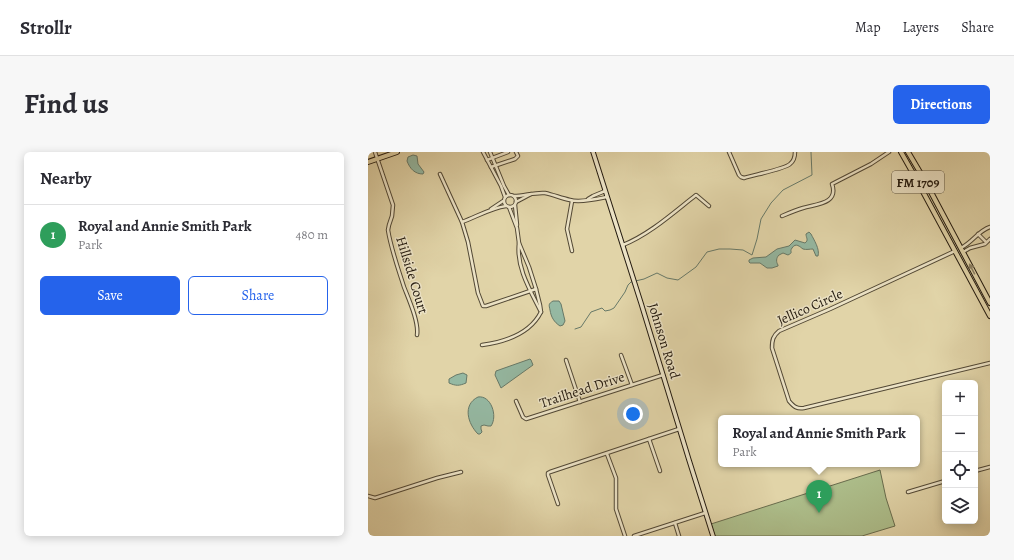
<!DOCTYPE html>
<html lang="en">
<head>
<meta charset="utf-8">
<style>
  :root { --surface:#fff; --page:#f7f7f7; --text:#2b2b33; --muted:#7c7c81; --line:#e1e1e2; --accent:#2563eb }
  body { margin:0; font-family:Alegreya,serif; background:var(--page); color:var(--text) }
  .controls { position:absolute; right:12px; bottom:12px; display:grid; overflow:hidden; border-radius:6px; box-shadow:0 2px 10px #0003 }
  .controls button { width:36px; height:36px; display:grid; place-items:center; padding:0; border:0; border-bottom:1px solid var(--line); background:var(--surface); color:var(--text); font:20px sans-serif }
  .you { position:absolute; left:265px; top:262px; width:14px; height:14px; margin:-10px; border:3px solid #fff; border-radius:50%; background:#1a73e8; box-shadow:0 0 0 6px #1a73e833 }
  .badge { display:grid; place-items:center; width:26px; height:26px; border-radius:50%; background:var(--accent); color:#fff; font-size:13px; font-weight:700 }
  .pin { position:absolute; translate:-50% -33px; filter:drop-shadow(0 1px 2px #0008) }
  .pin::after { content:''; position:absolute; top:21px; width:14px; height:12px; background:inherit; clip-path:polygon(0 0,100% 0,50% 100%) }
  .popup { position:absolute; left:350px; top:263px; width:202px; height:52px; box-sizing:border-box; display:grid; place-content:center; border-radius:6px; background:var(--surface); filter:drop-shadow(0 1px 3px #0005); font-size:13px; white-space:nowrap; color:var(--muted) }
  .popup b { font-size:15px; color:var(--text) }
  .popup::after { content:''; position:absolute; left:50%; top:100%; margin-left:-8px; border:8px solid transparent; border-top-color:var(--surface) }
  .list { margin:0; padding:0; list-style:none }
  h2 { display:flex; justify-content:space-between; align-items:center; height:52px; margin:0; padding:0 16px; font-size:17px }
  h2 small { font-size:13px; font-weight:400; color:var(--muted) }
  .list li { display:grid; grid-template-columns:26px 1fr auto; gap:12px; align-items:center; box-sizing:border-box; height:60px; padding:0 16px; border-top:1px solid var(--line) }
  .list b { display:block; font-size:15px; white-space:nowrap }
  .list p { margin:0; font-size:13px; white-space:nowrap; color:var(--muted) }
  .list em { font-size:13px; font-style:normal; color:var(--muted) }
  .actions { display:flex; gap:8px; padding:12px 16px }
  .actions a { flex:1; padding:9px 0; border:1px solid var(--accent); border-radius:6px; text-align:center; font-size:14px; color:var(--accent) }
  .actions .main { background:var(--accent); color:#fff }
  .icon { flex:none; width:22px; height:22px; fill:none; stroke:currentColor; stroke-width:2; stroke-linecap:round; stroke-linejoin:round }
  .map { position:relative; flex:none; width:622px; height:384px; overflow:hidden; border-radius:6px }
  header { display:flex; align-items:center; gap:24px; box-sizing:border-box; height:56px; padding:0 20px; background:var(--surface); border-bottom:1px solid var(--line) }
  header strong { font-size:19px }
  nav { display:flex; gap:22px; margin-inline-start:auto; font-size:14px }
  .intro { display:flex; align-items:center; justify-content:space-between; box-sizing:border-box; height:96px; padding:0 24px }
  h1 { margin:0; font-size:28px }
  .button { padding:10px 18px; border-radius:6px; background:var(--accent); color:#fff; font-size:14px; font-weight:700 }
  main { display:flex; gap:24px; padding:0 24px }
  aside { flex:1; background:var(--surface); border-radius:6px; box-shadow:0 2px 10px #0003 }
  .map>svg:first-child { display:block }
  .green { fill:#adbe8b; stroke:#686c4d }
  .water { fill:#95b9a3; stroke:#677968 }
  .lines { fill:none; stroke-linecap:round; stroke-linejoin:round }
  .stream { stroke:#677968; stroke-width:1 }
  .street-casing { stroke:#524835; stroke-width:4.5 }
  .secondary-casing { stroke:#231a0f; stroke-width:5.5 }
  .primary-casing { stroke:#231a0f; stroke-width:6 }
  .street { stroke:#ece3c6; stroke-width:2.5 }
  .secondary { stroke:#ece3c6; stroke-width:3.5 }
  .primary { stroke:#e1d4a8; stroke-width:4 }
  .oneway { fill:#8c8063 }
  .labels { text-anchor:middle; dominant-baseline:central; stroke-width:3; stroke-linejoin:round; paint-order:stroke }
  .shield { fill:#ece3c6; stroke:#5f5646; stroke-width:1 }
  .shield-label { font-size:13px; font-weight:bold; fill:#231a0f }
  .street-label { font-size:14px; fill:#231a0f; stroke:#ece3c6 }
</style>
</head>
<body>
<header>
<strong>Strollr</strong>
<nav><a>Map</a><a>Layers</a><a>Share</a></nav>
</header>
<div class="intro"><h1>Find us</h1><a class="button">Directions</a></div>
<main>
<aside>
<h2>Nearby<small></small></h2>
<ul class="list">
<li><span class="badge" style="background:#2e9e5b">1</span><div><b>Royal and Annie Smith Park</b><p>Park</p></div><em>480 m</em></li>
</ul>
<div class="actions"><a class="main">Save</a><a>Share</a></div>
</aside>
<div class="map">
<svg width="622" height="384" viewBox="0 0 622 384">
  <rect width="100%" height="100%" fill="#e1d4a8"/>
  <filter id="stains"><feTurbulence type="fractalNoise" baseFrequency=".005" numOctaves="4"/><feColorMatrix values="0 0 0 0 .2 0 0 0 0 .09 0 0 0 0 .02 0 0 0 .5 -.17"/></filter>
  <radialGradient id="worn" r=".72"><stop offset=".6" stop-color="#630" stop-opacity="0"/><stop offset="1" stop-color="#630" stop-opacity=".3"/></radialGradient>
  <!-- green -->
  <polygon class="green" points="512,318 518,346 527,374 494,384 347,384 343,372"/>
  <!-- water -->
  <g class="water">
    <path d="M45 3 49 4 50 12 56 20 55 22C47 22 42 17 39 9L40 5Z"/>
    <path d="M441 80 443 82C446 88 452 97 450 104H448L445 97C442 97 438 98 435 97 432 95 428 90 424 96 421 100 426 100 420 103L415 101 411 103C408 106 408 110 410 113V114L404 116H399L392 111H382L381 110V108L385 106 398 105 409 97 421 94 427 88 437 91C441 88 438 86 438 82Z"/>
    <path d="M185 149H191L193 152 197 169 195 173 192 174C186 170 183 165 182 158 181 153 180 152 185 149Z"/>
    <polygon points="162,207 163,208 165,213 133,236 127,223 128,219"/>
    <path d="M95 221 99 223 98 231C91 234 88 234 81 231V227L88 223Z"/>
    <path d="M110 245C123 243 130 264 123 274H120L116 273 113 274V277L114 280 112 282H110C100 272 94 253 110 245Z"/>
  </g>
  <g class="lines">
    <!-- stream -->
    <polyline class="stream" points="207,177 213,175 223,160 234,156 237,159 242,158 246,156 257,140 260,133 263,130 276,127 289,121 299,126 310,128 328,115 339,100 351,97 362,97 375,98 384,103 389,87 393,67 403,51 415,38 444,23 443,0"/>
    <defs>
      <g id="street">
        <path d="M7 0 25 53 24 64 21 73 20 78C23 97 30 116 36 135 41 148 51 170 49 183"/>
        <polyline points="115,0 133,34 137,45"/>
        <polyline points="122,0 136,34 141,43"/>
        <path d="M361 0 371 23 373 25 376 26C385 23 417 17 422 12 426 9 427 4 427 0"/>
        <polyline points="119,8 140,0"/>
        <polyline points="123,15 147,7 150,4 148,0"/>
        <polyline points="72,22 94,70 100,90 110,141 115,154 118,154 168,137"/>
        <circle cx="142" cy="49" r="6"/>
        <path d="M146 44C156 44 167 40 177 41 186 43 193 46 202 48 212 51 229 47 239 45"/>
        <polyline points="220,47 225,44 237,39"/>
        <polyline points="204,49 199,77 204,99"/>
        <polyline points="148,50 163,42"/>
        <polyline points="147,53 149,73"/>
        <polyline points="141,55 149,76 151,91 161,115 168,137 172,153 173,160"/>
        <polyline points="123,57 135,49"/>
        <path d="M414 64C421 61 428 58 435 56 448 52 471 52 464 32L503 12 521 0"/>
        <path d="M94 70C108 65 123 56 138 54"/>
        <polyline points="610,82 618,90"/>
        <path d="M151 91C148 115 162 138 172 158"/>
        <path d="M255 93C282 82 305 61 328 43L341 54"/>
        <path d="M593 96C605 90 610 79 622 75"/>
        <path d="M587 99 462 157 411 179C405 184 404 188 404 196L421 249C426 255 429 257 436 256L622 211"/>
        <polyline points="595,100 602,96 617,92 622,87"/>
        <path d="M114 193C136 190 162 182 173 160"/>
        <polyline points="253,203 264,233"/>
        <polyline points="198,208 212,250"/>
        <polyline points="148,249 155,265 158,267 295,223"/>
        <polyline points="281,287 292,319"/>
        <polyline points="239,302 248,326 248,357 257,384"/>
        <polyline points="607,319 622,315"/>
        <polyline points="540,340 577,329"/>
        <polyline points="0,344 7,346 69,326 93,320"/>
        <polyline points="190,352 180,323 180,321 182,320 311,277"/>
        <polyline points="307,371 311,384"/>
        <polyline points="266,384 337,361"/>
      </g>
      <polyline id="secondary" points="225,0 273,151 321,308 345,384"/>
      <g id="primary">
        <polyline points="533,0 546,23 622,164"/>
        <polyline points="540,0 556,27 622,151"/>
        <polyline points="0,10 29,0"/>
      </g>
    </defs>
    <!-- street casing -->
    <use href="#street" class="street-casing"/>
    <!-- secondary casing -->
    <use href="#secondary" class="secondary-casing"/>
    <!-- primary casing -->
    <use href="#primary" class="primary-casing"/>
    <!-- street -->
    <use href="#street" class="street"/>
    <!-- secondary -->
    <use href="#secondary" class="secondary"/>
    <!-- primary -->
    <use href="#primary" class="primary"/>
  </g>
  <!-- one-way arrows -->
  <defs><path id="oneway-solid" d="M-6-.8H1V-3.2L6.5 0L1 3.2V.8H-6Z"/></defs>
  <use class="oneway" href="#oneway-solid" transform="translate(604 117) rotate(-118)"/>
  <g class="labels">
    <!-- shield labels -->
    <rect class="shield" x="524" y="19" width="52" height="22" rx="3"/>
    <g class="shield-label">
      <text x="550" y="30">FM 1709</text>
    </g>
    <!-- street labels -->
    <g class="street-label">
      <text transform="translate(44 123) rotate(73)">Hillside Court</text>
      <text transform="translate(442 155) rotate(-24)">Jellico Circle</text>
      <text transform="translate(296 189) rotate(73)">Johnson Road</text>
      <text transform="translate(214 238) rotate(-18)">Trailhead Drive</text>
    </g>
  </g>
  <rect width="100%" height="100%" filter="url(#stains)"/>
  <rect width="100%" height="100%" fill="url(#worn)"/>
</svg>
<div class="controls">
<button>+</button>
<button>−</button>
<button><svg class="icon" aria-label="locate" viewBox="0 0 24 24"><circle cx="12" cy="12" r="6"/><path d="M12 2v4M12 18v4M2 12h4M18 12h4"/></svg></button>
<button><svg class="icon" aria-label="layers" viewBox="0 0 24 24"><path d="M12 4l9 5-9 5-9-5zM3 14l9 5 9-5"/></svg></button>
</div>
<div class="you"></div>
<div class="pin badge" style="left:451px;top:361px;background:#2e9e5b">1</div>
<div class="popup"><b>Royal and Annie Smith Park</b>Park</div>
</div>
</main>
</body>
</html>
